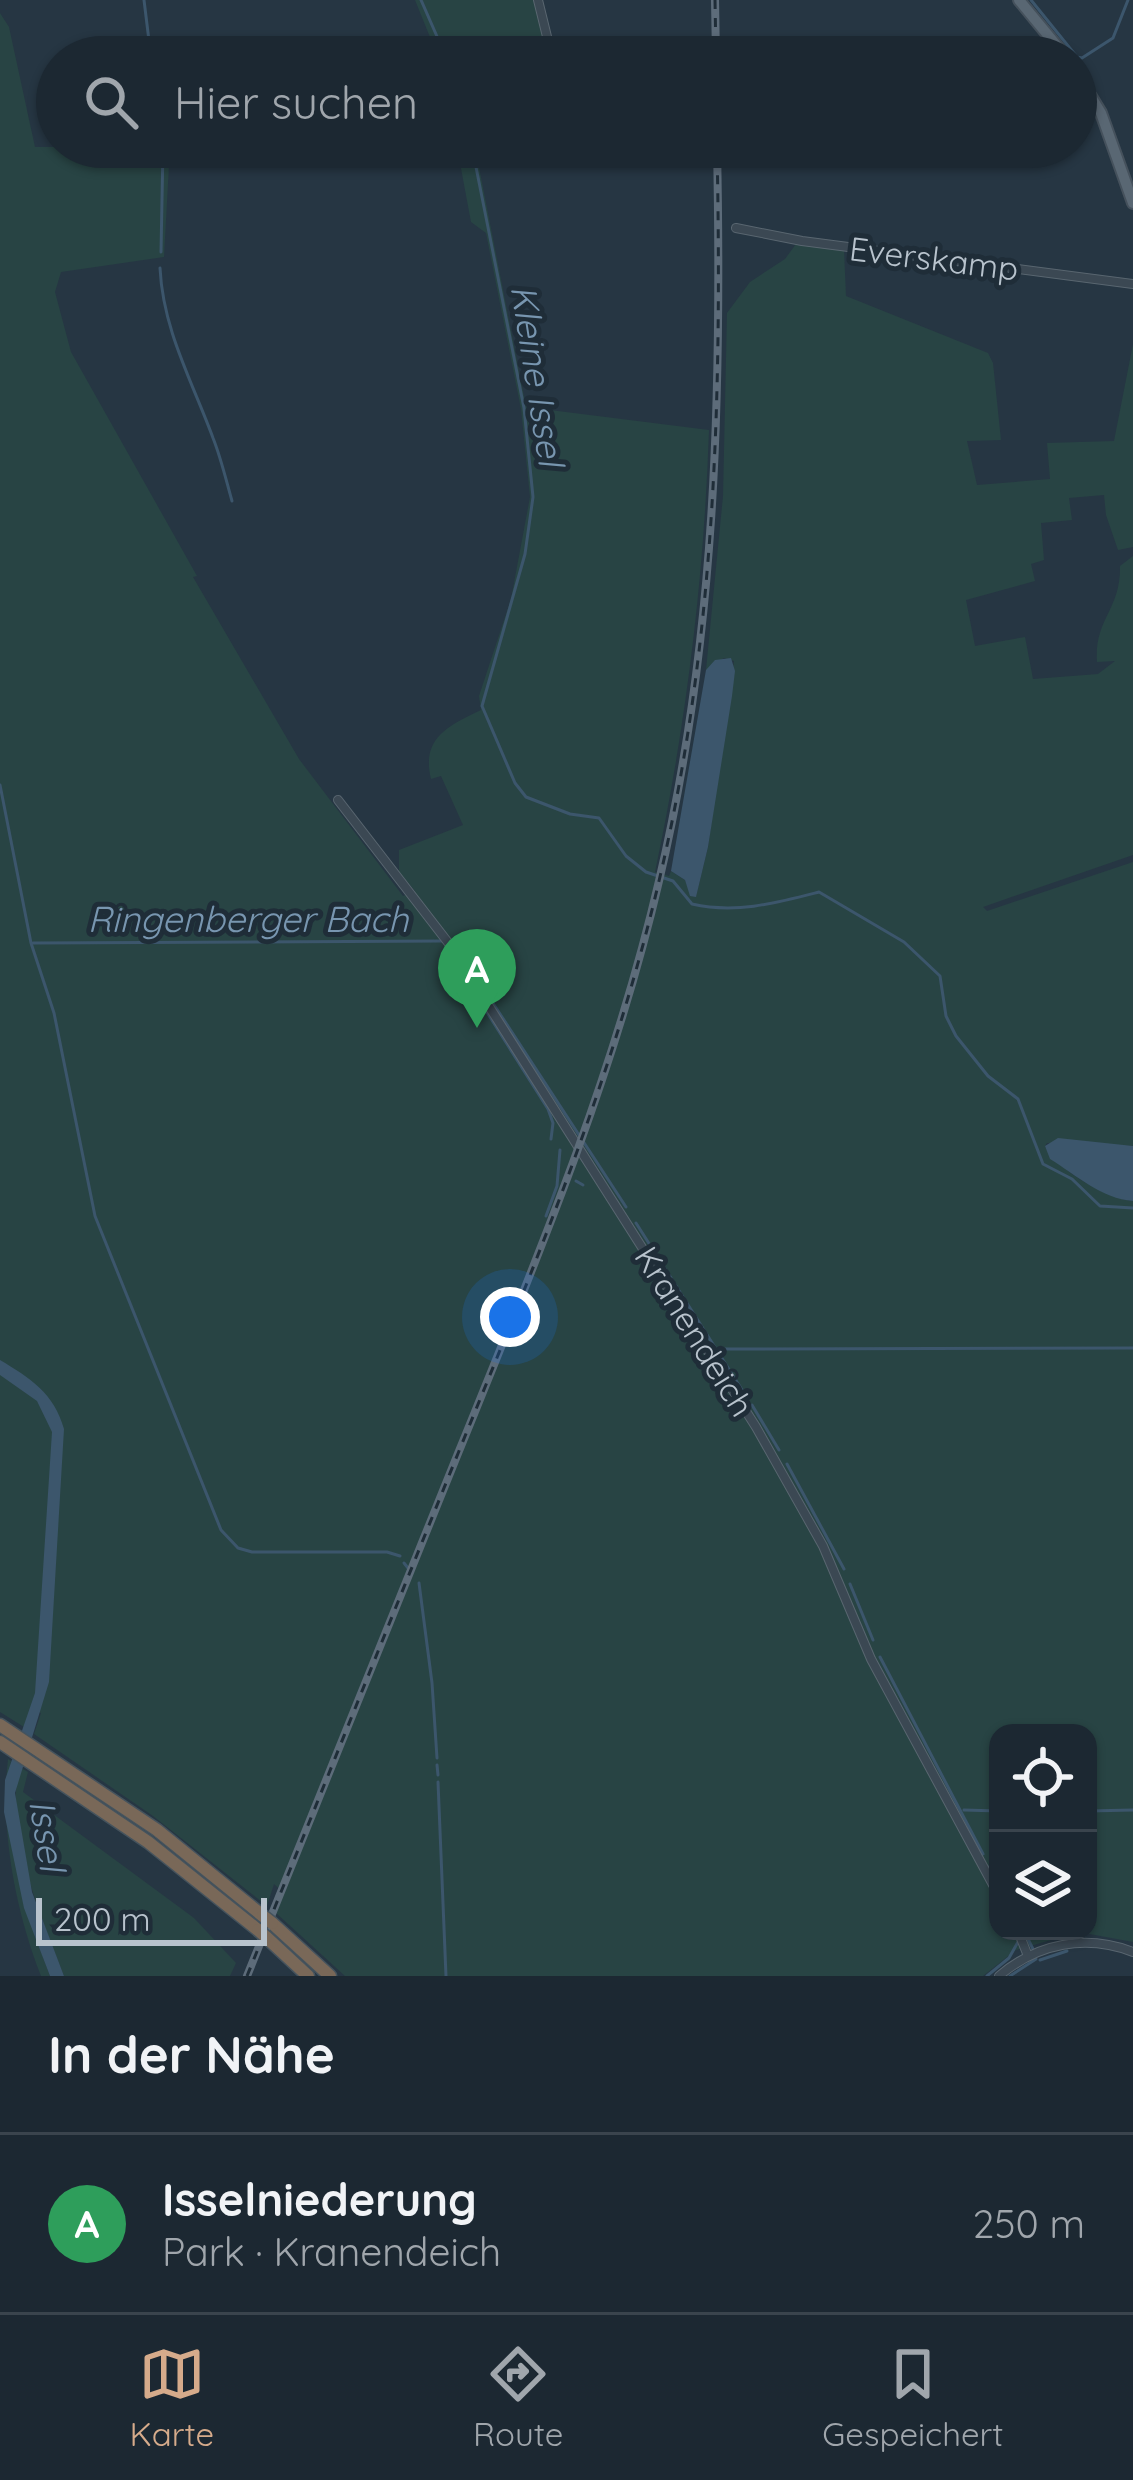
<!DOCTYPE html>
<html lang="de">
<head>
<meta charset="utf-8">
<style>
  :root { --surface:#1c2832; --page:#25303a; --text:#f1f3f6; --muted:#a0a6ac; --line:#3a444d; --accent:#d6ab8b }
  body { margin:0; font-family:Quicksand,sans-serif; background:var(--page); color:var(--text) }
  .controls { position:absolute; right:36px; bottom:36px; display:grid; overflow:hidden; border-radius:24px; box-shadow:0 3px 9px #0004 }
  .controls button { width:108px; height:108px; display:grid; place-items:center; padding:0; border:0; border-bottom:3px solid var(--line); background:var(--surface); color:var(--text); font:60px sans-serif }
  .scale { position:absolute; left:36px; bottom:30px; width:231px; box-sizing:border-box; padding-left:12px; border:6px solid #b8c3cd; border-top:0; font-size:33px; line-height:42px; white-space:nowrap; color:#b8c3cd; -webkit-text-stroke:9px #1f2d38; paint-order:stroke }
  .you { position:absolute; left:510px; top:1317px; width:42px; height:42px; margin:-30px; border:9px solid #fff; border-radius:50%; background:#1a73e8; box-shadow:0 0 0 18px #1a73e833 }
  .badge { display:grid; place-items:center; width:78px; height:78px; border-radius:50%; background:var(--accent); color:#fff; font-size:39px; font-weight:700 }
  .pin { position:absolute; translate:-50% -99px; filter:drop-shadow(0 3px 6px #0008) }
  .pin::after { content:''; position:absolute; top:63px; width:42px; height:36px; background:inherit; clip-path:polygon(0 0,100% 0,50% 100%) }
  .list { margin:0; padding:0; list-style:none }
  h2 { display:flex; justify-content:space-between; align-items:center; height:156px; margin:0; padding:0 48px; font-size:51px }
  h2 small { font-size:39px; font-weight:400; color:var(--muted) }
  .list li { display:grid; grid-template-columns:78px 1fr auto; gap:36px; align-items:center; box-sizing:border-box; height:180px; padding:0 48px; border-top:3px solid var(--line) }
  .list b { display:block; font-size:45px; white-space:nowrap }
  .list p { margin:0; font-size:39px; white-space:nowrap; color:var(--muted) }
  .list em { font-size:39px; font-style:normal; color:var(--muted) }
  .icon { flex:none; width:66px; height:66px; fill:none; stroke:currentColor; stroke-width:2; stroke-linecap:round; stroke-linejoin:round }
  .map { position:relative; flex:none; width:1133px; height:1976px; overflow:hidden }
  .search { position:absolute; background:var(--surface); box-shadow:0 3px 9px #0004; left:36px; right:36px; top:36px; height:132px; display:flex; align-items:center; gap:30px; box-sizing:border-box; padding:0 42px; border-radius:66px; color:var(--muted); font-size:45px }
  .sheet { height:336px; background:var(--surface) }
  nav { display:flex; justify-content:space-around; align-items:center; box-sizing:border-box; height:168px; border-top:3px solid var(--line); background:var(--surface); font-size:33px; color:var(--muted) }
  nav a { display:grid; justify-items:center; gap:6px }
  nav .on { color:var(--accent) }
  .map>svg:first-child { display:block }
  .green { fill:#284444; fill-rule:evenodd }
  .water { fill:#3c566c }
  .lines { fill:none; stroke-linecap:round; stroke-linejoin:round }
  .stream { stroke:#3c566c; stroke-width:3 }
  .minor-casing { stroke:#596670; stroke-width:10 }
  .major-casing { stroke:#45515c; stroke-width:14 }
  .highway-casing { stroke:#45535d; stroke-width:15 }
  .minor { stroke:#3b4853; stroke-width:8 }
  .major { stroke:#596773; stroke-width:10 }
  .highway { stroke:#796858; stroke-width:12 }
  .rail-casing { stroke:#5d6c7a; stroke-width:8 }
  .rail { stroke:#1f2d38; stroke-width:3; stroke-dasharray:9; stroke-linecap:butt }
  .highway-bridge-casing { stroke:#45535d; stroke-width:15; stroke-linecap:butt }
  .highway-bridge { stroke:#796858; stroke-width:12 }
  .labels { text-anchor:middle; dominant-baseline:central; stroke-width:10; stroke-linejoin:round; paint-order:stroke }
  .street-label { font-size:33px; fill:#b8c3cd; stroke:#1f2d38 }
  .water-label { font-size:36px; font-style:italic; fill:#7896b0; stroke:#1f2d38 }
</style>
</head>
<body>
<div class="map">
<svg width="1133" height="1976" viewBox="0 0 1133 1976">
  <rect width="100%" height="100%" fill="#263643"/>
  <!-- green -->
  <g class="green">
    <polygon points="415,0 535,0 549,57 525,57 523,53 504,57 438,57"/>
    <path d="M0 13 9 27 35 147H170L164 257 61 272 55 292 71 352 197 576 193 577 299 759 403 896 415 891 399 872V850L463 825 441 776 431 779C421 738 448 726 481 710L479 696 511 599 530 497 521 409 486 233 471 222 457 147H475L526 407 709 430C704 580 686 725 655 872L669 876 671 871 685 880 691 896H696L708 847 734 661 724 658 706 670 723 496 727 313 750 282 785 259 796 244 844 250 846 296 988 353 993 363 1001 440 967 441 977 485 1050 479 1047 443 1114 441 1133 344V547L1118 550 1106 515 1104 495 1069 498 1072 520 1041 523 1044 560 1031 564 1035 581 966 600 975 646 1025 637 1033 679 1098 674 1115 661 1097 662C1094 619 1121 610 1120 566L1133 556V855L983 907 987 911 1133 862V1146L1047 1143 1045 1146C1054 1168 1108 1199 1133 1201V1942L1079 1932 1016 1950 983 1976H345L276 1913 284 1893 274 1884 267 1906 153 1816 34 1734 41 1713 31 1708 24 1727 0 1712ZM998 1733H1088V1931H998Z"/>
    <path d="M8 1759 11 1761C0 1826 27 1915 50 1976H41C15 1910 0 1829 8 1759Z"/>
    <path d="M21 1768 28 1772 23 1792 194 1918 236 1963 230 1976H64C44 1925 0 1821 21 1768Z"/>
  </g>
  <!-- water -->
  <g class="water">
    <polygon points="731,658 735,671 732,696 708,847 696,897 690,896 685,880 671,871 706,670 715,660"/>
    <path d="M1058 1138 1133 1146V1201C1102 1199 1076 1175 1050 1159L1045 1146Z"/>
    <path d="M0 1360C30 1378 54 1393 64 1429L49 1682 15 1793 32 1892 64 1976H50L24 1908 4 1812 5 1780 35 1693 52 1432 37 1401 0 1375Z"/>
  </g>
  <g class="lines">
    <!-- stream -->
    <g class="stream">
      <polyline points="144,0 151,57"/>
      <polyline points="421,0 446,57"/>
      <polyline points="1031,0 1077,57 1082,58 1113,38 1128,0"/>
      <path d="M472 147 524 408 533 497 525 554 482 706 515 783 526 797 570 814 599 818 626 856 646 872 673 881 692 904C736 914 776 903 819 892L904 942 940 976 946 1016 956 1036 988 1076 1018 1099 1043 1164 1072 1179 1100 1206 1133 1208"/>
      <polyline points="161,252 163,147"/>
      <path d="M160 268C163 330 192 381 213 438 221 458 226 480 232 501"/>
      <polyline points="0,785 31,943 54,1013 95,1216 221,1530 238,1548 252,1552 387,1552 400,1556"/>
      <polyline points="453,942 626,1207"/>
      <polyline points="33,943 443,941"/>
      <polyline points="449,952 548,1109 553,1123 551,1139"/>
      <polyline points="576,1181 583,1185"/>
      <polyline points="546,1216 557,1186 560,1150"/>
      <polyline points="636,1223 744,1393"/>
      <polyline points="716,1349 1133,1348"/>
      <polyline points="752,1405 779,1450"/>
      <polyline points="787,1464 844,1569"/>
      <polyline points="404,1563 408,1568"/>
      <polyline points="419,1583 432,1683 437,1758"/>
      <polyline points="850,1584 873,1640"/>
      <polyline points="880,1657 983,1854"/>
      <polyline points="437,1765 438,1775"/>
      <polyline points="438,1782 446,1976"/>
      <polyline points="964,1810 998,1811"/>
      <polyline points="1088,1811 1133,1810"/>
      <polyline points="989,1867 998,1883"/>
      <polyline points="1024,1931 1033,1949"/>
      <polyline points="1040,1960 1067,1951"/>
      <polyline points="987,1976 1009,1958 1018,1942"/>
      <polyline points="1010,1976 1036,1959"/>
    </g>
    <defs>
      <g id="minor">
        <polyline points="538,0 552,57"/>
        <polyline points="573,153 574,147"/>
        <polyline points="736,228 802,241 1133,284"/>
        <polyline points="338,800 450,945 756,1427 823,1546 871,1659 998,1894"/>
        <polyline points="1018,1931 1028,1956"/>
        <path d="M999 1976C1038 1943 1086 1934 1133 1952"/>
      </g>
      <g id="major">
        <polyline points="1019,0 1066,57"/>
        <polyline points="1076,72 1101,113 1133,203"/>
      </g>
      <g id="highway">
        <polyline points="0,1725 157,1830 263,1916"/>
        <polyline points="0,1742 148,1842 258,1930"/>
        <polyline points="272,1923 330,1976"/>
        <polyline points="266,1937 308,1976"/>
      </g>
    </defs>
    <!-- minor casing -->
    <use href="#minor" class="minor-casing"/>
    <!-- major casing -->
    <use href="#major" class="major-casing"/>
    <!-- highway casing -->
    <use href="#highway" class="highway-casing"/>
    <!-- minor -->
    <use href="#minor" class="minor"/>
    <!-- major -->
    <use href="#major" class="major"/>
    <!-- highway -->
    <use href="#highway" class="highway"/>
    <defs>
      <g id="rail">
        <polyline points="715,0 716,57"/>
        <path d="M247 1976C318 1801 388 1626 459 1451 535 1264 613 1079 659 881 716 640 722 394 717 147"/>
      </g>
    </defs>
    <!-- rail casing -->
    <use href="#rail" class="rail-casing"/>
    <!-- rail -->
    <use href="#rail" class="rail"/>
    <defs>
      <g id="highway-bridge">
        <polyline points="263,1916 272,1923"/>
        <polyline points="258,1930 266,1937"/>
      </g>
    </defs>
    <!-- highway-bridge casing -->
    <use href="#highway-bridge" class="highway-bridge-casing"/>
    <!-- highway-bridge -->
    <use href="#highway-bridge" class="highway-bridge"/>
  </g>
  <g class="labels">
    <!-- street labels -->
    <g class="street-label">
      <text transform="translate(934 258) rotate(7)">Everskamp</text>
      <text transform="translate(695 1331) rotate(58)">Kranendeich</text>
    </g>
    <!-- water labels -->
    <g class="water-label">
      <text transform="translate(538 375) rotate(81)">Kleine Issel</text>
      <text x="248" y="918">Ringenberger Bach</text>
      <text transform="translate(48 1835) rotate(81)">Issel</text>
    </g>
  </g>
</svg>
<div class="controls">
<button><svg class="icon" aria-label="locate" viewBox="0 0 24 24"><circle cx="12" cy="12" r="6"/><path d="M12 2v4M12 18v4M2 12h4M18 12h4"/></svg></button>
<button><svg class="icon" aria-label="layers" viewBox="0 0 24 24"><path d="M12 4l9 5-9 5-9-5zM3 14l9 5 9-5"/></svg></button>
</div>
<div class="scale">200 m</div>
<div class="you"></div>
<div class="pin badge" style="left:477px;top:1028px;background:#2e9e5b">A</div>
<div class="search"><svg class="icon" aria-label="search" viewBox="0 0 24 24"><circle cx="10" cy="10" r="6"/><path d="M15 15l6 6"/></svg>Hier suchen</div>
</div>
<section class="sheet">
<h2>In der Nähe<small></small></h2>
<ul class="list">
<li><span class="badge" style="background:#2e9e5b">A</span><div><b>Isselniederung</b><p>Park · Kranendeich</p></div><em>250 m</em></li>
</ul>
</section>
<nav>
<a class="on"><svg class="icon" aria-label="map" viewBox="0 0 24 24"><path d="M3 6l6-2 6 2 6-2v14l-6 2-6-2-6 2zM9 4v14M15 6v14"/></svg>Karte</a>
<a><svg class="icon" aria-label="directions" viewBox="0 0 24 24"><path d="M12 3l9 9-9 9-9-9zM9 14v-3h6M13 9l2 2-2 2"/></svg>Route</a>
<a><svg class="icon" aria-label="saved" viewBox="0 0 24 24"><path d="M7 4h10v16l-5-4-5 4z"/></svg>Gespeichert</a>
</nav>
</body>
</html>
